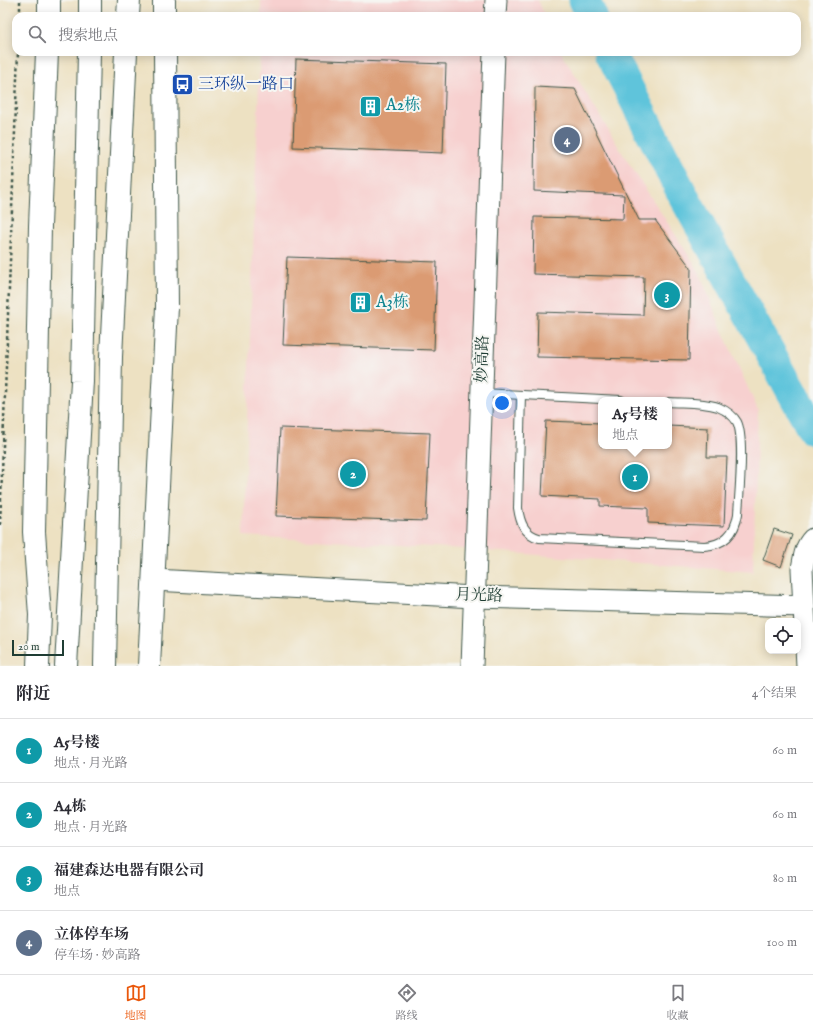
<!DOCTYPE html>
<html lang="zh">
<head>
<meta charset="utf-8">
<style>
  :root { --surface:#fff; --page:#f7f7f7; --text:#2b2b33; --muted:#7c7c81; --line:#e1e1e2; --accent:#ea580c }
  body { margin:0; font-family:"IM FELL English","Noto Serif SC",serif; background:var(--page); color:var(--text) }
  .controls { position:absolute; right:12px; bottom:12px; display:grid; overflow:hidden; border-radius:8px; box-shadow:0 2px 10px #0003 }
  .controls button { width:36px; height:36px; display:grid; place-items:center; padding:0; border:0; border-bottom:1px solid var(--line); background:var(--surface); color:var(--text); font:20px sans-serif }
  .scale { position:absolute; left:12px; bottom:10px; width:52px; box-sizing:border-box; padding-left:4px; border:2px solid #1f3d34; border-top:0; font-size:11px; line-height:14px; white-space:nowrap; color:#1f3d34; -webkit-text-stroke:3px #f6f6f2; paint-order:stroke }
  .you { position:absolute; left:502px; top:403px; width:14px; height:14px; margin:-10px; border:3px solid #fff; border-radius:50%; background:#1a73e8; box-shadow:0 0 0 6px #1a73e833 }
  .badge { display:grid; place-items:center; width:26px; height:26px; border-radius:50%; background:var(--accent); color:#fff; font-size:13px; font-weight:700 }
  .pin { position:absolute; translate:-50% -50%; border:2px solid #fff; box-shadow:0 1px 4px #0006 }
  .popup { position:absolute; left:598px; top:397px; width:74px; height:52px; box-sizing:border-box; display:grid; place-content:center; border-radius:8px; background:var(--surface); filter:drop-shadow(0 1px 3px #0005); font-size:13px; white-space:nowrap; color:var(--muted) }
  .popup b { font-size:15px; color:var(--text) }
  .popup::after { content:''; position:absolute; left:50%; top:100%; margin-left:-8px; border:8px solid transparent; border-top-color:var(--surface) }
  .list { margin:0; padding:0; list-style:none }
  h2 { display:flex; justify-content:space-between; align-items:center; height:52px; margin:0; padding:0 16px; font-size:17px }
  h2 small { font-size:13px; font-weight:400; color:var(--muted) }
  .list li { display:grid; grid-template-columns:26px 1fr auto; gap:12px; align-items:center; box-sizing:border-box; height:64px; padding:0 16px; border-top:1px solid var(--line) }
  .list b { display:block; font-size:15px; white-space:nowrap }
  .list p { margin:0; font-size:13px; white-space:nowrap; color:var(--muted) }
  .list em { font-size:13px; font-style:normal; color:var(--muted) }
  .icon { flex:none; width:22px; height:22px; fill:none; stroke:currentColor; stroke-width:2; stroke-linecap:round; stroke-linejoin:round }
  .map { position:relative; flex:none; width:813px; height:666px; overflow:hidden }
  .search { position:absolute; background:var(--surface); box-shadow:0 2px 10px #0003; left:12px; right:12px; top:12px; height:44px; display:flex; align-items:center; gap:10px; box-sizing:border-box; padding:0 14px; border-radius:12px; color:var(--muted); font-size:15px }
  .sheet { height:308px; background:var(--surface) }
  nav { display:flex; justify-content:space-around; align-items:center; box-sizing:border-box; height:56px; border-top:1px solid var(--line); background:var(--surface); font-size:11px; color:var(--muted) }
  nav a { display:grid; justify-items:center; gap:2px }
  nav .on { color:var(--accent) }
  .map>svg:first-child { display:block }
  .built { fill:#f7d0cf; fill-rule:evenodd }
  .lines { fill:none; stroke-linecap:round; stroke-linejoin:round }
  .river { stroke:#5ec4db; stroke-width:31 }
  .building { fill:#db9b73 }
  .service-casing { stroke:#3e5649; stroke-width:10 }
  .tertiary-casing { stroke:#3e5649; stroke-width:23 }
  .secondary-casing { stroke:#3e5649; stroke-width:24 }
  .trunk-casing { stroke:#3e5649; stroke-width:24 }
  .path { stroke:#3e5649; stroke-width:2.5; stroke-dasharray:3 3; stroke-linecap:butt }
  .service { stroke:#fff; stroke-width:8 }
  .tertiary { stroke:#fff; stroke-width:21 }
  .secondary { stroke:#fff; stroke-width:22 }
  .trunk { stroke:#fff; stroke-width:22 }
  .labels { text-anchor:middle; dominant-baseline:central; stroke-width:4; stroke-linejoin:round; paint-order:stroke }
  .transit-label { font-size:16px; fill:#164399; stroke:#f6f6f2; text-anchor:start }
  .culture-label { font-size:16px; fill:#0d838f; stroke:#f6f6f2; text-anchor:start }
  .street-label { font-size:16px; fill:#1f3d34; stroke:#f6f6f2 }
</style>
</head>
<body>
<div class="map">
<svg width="813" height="666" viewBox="0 0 813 666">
  <rect width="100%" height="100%" fill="#f6f6f2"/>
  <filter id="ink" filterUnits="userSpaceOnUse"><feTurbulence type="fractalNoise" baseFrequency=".025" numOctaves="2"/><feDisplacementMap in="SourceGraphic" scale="8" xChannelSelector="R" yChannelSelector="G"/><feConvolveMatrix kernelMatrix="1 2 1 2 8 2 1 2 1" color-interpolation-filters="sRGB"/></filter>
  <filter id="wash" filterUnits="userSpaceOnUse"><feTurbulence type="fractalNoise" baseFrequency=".012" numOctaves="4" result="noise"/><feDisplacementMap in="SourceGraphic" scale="16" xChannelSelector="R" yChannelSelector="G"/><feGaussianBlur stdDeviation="0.9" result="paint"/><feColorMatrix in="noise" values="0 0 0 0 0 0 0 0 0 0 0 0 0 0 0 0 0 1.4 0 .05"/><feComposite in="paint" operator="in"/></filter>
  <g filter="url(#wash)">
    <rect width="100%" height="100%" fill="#ede1c2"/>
    <!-- built -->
    <g class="built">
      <polygon points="261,0 538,0 545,16 261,16"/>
      <path d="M260 52H561L621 151 699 271 722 330 758 410 753 572 450 548 243 536ZM601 400H669V446H601Z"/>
    </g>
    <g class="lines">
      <!-- river -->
      <g class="river">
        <polyline points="584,0 592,16"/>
        <polyline points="610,52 685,199 813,430"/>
      </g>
    </g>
    <g id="blocks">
      <!-- building -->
      <g class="building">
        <polygon points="296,59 446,64 443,153 293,147"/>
        <polygon points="535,87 575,89 639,220 655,220 691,268 689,360 537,357 538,312 643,315 644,277 533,274 534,217 623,219 624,195 534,191"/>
        <polygon points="287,257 437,262 434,350 283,345"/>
        <polygon points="546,421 601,423 601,446 669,446 669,426 708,428 707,457 727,457 724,526 648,523 648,508 600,506 600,499 542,496"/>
        <polygon points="280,428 430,433 426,521 276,516"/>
        <polygon points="774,529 792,535 781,567 763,560"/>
      </g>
    </g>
  </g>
  <g filter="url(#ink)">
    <use href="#blocks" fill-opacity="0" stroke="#3e5649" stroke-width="1"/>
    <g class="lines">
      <defs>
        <g id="service">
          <polyline points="482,393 621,400"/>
          <path d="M521 395 518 508C520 522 524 534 539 538L704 546C725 545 735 533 738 514 739 494 745 438 737 422 733 415 725 410 718 407 703 402 685 403 669 402"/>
        </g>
        <g id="tertiary">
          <polyline points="495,16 496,0"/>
          <polyline points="154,580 474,597 804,606"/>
          <polyline points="472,666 494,52"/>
          <path d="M807 666 802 569C804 558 805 547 813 539"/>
        </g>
        <g id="secondary">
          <polyline points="164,0 164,16"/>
          <polyline points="49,16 49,0"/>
          <polyline points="38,666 40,615 34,532 40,226 47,52"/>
          <polyline points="149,666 167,307 165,52"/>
        </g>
        <g id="trunk">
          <polyline points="90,16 90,0"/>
          <polyline points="128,16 129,0"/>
          <polyline points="66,666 82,381 89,52"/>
          <polyline points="105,666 111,357 126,52"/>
        </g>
      </defs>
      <!-- service casing -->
      <use href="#service" class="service-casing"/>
      <!-- tertiary casing -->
      <use href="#tertiary" class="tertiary-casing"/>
      <!-- secondary casing -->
      <use href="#secondary" class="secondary-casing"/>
      <!-- trunk casing -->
      <use href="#trunk" class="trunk-casing"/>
      <!-- path -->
      <g class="path">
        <polyline points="20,16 20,0"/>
        <polyline points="0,525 18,52"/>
      </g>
      <!-- service -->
      <use href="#service" class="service"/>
      <!-- tertiary -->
      <use href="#tertiary" class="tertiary"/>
      <!-- secondary -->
      <use href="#secondary" class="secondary"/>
      <!-- trunk -->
      <use href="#trunk" class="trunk"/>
    </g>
  </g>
  <!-- icons -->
  <defs>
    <symbol id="bus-square" viewBox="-11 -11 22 22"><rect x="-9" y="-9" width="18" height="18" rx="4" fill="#1a4fb4" stroke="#f6f6f2"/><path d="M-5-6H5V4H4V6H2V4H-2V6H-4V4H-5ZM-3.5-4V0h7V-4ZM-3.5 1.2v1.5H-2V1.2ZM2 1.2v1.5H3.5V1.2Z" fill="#fff"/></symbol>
    <symbol id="building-square" viewBox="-11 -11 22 22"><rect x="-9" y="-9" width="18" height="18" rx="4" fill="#0f9aa8" stroke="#f6f6f2"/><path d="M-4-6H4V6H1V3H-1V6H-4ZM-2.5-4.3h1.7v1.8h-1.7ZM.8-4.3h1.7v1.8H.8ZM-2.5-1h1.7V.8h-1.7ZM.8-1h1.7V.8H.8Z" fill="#fff"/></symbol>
  </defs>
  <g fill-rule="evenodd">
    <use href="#bus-square" x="170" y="72" width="25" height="25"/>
    <use href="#building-square" x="358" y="94" width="25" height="25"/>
    <use href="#building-square" x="348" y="290" width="25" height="25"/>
  </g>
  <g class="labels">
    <!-- transit labels -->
    <g class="transit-label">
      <text x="198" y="85">三环纵一路口</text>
    </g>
    <!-- culture labels -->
    <g class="culture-label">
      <text x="386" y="106">A2栋</text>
      <text x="376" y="303">A3栋</text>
    </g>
    <!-- street labels -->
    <g class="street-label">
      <text transform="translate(483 359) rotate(-88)">妙高路</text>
      <text transform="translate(479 596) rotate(2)">月光路</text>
    </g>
  </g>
</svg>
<div class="controls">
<button><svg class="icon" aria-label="locate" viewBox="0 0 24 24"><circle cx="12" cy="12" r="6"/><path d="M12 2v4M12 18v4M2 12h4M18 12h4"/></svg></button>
</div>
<div class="scale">20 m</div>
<div class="you"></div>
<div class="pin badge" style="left:635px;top:477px;background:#0f9aa8">1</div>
<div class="popup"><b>A5号楼</b>地点</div>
<div class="pin badge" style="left:353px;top:474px;background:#0f9aa8">2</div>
<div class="pin badge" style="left:667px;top:295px;background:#0f9aa8">3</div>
<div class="pin badge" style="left:567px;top:140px;background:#5c6f8a">4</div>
<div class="search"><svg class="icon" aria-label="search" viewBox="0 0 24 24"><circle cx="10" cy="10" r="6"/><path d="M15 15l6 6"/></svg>搜索地点</div>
</div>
<section class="sheet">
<h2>附近<small>4个结果</small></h2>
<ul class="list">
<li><span class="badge" style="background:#0f9aa8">1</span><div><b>A5号楼</b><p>地点 · 月光路</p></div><em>60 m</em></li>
<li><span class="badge" style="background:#0f9aa8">2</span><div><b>A4栋</b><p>地点 · 月光路</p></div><em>60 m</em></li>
<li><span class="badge" style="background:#0f9aa8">3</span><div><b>福建森达电器有限公司</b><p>地点</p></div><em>80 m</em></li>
<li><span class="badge" style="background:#5c6f8a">4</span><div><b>立体停车场</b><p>停车场 · 妙高路</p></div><em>100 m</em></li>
</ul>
</section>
<nav>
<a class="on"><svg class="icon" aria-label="map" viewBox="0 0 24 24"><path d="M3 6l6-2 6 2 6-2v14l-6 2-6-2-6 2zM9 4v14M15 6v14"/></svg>地图</a>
<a><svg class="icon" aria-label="directions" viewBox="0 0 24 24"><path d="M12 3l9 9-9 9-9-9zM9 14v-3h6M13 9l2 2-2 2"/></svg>路线</a>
<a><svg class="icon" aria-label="saved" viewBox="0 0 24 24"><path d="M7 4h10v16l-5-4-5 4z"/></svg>收藏</a>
</nav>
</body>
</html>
